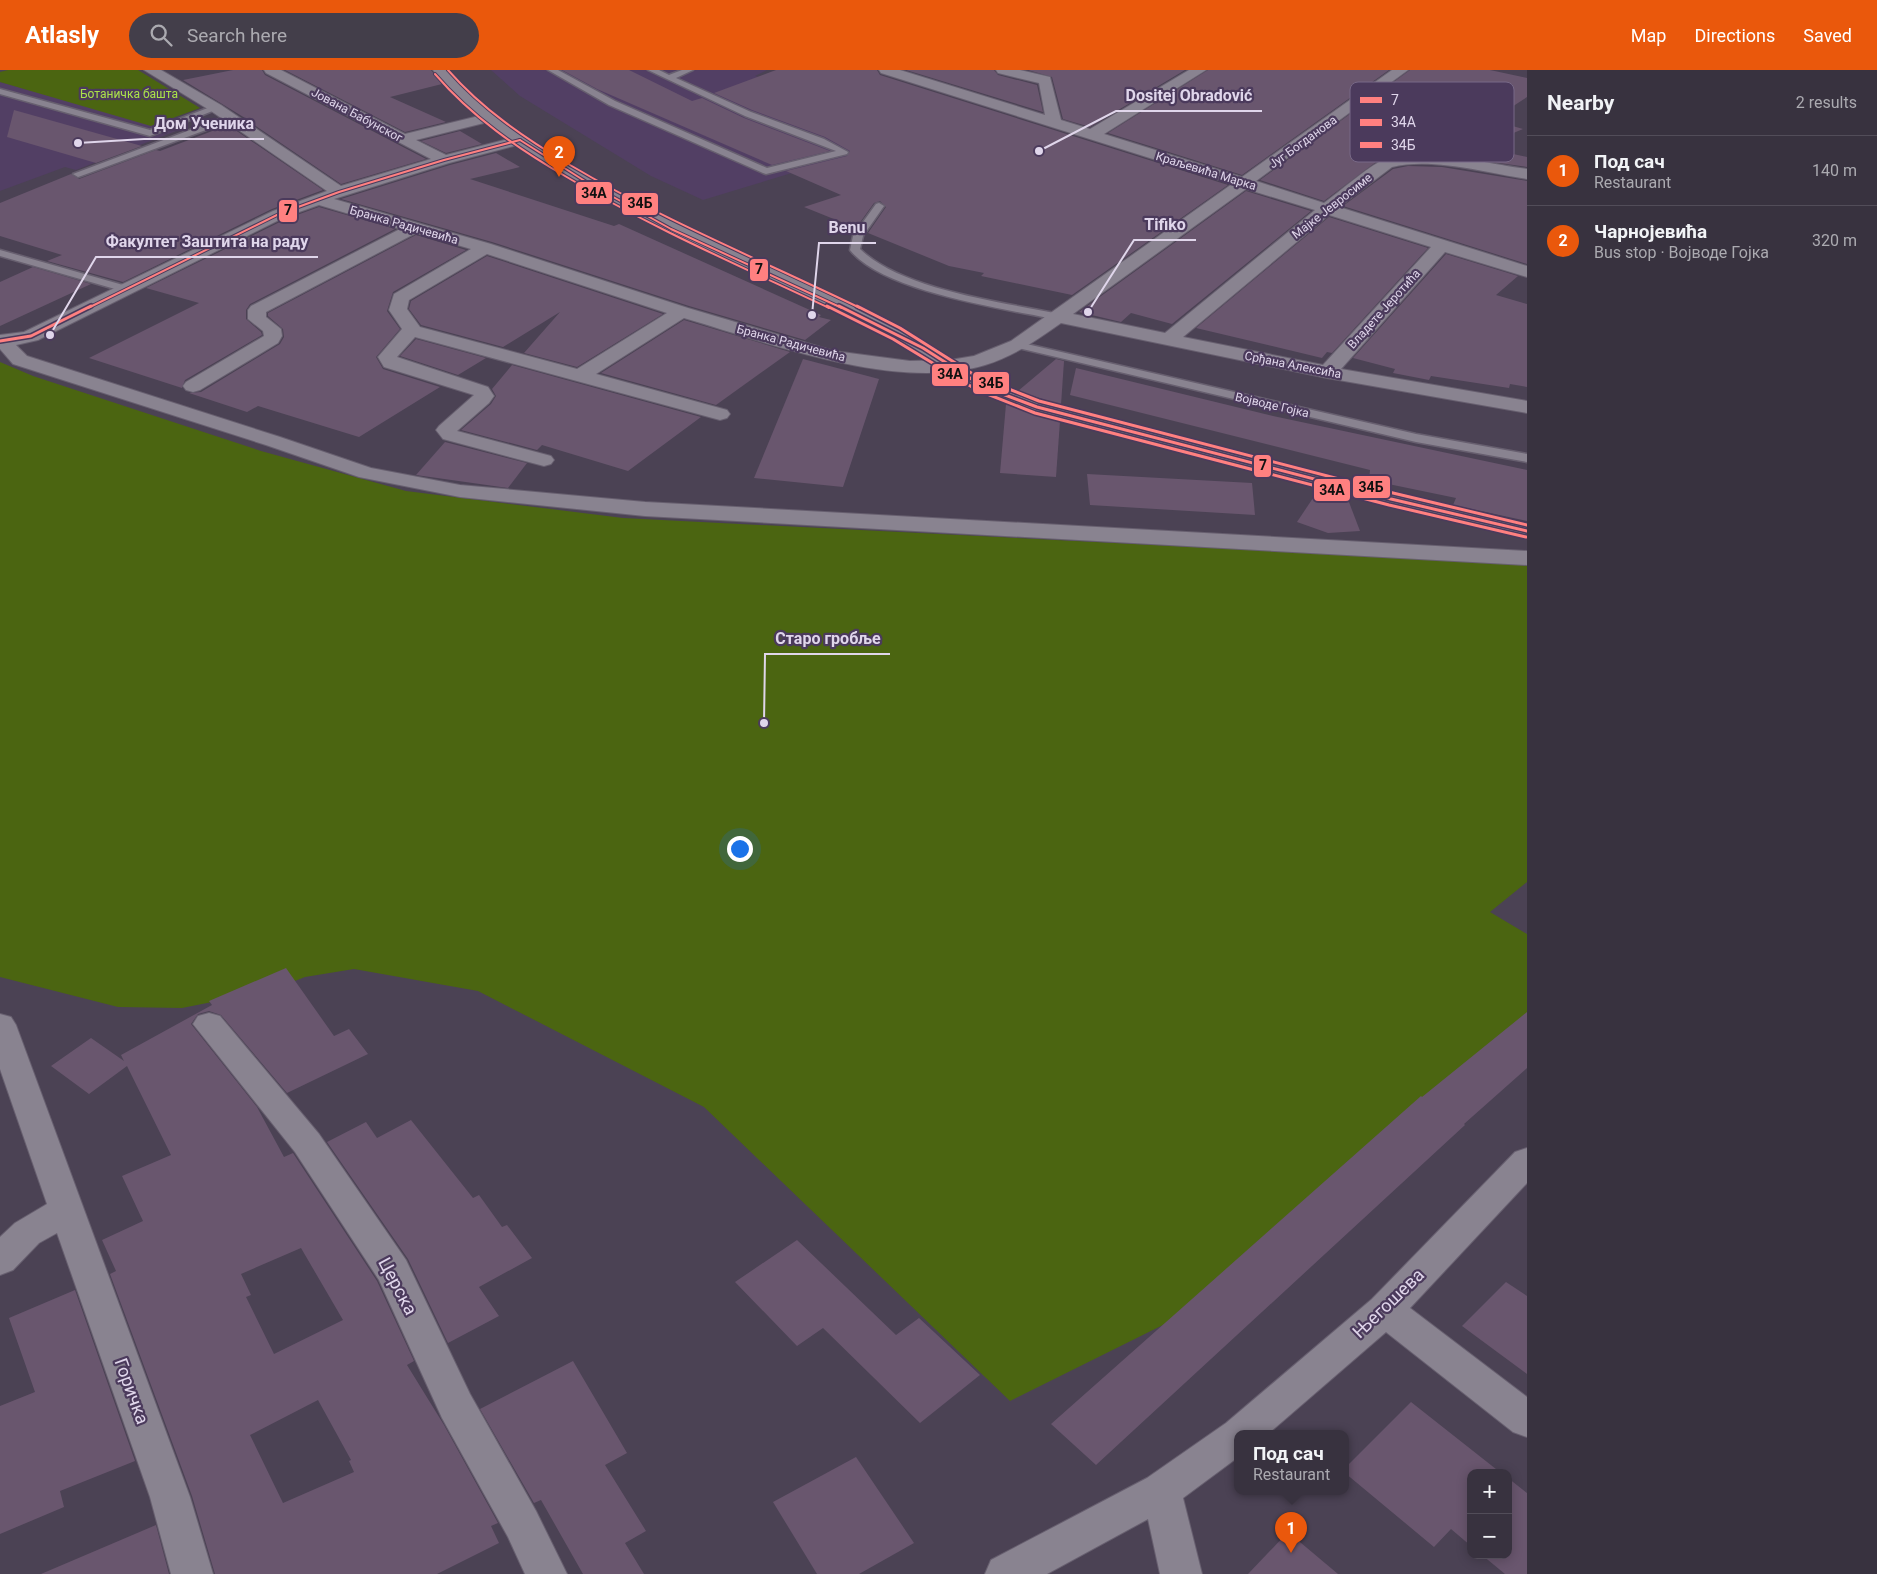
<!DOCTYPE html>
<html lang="en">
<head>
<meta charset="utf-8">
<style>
  :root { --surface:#38323f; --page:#433e4a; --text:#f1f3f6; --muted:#abaab0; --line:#524d59; --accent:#ea580c }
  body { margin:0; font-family:Roboto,sans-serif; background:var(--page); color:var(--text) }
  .controls { position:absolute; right:15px; bottom:15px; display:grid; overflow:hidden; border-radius:10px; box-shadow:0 2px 12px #0003 }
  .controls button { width:45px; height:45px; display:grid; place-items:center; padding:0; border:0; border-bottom:1px solid var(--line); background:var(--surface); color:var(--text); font:25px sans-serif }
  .you { position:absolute; left:739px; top:778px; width:18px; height:18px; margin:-12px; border:4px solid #fff; border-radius:50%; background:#1a73e8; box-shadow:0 0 0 8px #1a73e833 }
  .badge { display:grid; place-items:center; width:32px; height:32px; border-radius:50%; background:var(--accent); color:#fff; font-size:16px; font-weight:700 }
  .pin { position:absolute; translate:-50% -41px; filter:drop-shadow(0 1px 2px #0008) }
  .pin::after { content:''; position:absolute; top:26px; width:18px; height:15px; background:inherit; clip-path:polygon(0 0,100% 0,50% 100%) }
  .popup { position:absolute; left:1234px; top:1360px; width:115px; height:65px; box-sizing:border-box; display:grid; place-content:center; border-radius:10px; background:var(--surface); filter:drop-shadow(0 1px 4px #0005); font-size:16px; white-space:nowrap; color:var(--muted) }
  .popup b { font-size:19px; color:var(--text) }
  .popup::after { content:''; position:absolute; left:50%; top:100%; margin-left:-10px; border:10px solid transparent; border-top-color:var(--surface) }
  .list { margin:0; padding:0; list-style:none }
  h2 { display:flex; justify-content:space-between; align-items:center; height:65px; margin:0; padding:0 20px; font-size:21px }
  h2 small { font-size:16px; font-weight:400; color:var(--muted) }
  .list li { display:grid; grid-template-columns:32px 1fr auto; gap:15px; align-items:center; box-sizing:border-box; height:70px; padding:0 20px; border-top:1px solid var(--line) }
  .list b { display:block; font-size:19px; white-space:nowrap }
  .list p { margin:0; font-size:16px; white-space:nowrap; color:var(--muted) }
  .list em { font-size:16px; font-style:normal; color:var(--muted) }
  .icon { flex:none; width:28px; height:28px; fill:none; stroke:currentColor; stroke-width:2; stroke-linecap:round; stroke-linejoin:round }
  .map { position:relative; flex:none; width:1527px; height:1504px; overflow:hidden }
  header { display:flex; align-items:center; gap:30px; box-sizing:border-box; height:70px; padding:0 25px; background:var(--accent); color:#fff }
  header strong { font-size:24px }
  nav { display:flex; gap:28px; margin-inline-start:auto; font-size:18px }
  .search { width:350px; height:45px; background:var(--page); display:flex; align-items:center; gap:12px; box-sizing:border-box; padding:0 18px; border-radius:28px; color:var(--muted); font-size:19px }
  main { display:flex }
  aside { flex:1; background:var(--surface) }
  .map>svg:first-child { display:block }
  .built { fill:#523f64 }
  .green { fill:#4b6511 }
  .building { fill:#69566e; fill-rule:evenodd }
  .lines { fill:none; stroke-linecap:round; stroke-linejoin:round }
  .lane-casing { stroke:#675f6f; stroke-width:3 }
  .street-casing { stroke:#675f6f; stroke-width:2 }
  .secondary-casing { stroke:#675f6f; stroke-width:2 }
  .lane { fill:#898390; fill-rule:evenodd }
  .street { fill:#898390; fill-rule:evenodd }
  .secondary { fill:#898390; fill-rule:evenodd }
  .bus-1-far1-casing { stroke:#4b3a5c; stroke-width:4 }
  .bus-1-casing { stroke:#4b3a5c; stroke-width:6 }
  .bus-2-far1-casing { stroke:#4b3a5c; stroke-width:4 }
  .bus-2-casing { stroke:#4b3a5c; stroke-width:6 }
  .bus-3-far1-casing { stroke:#4b3a5c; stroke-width:4 }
  .bus-3-casing { stroke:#4b3a5c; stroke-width:6 }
  .bus-1-far1 { stroke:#ff8080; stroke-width:2 }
  .bus-1 { stroke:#ff8080; stroke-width:3 }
  .bus-2-far1 { stroke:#ff8080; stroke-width:2 }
  .bus-2 { stroke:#ff8080; stroke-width:3 }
  .bus-3-far1 { stroke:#ff8080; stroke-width:2 }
  .bus-3 { stroke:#ff8080; stroke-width:3 }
  .labels { text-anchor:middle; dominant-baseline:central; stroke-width:4.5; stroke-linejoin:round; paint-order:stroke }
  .far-park-label { font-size:12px; fill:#aae249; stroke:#4b3a5c }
  .far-street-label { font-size:12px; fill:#e0d6eb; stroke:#4b3a5c }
  .near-street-label { font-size:18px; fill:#e0d6eb; stroke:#4b3a5c }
  .key { fill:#4b3a5c; stroke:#786987; stroke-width:1 }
  .key-label { font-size:14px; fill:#e0d6eb }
  .leader { fill:none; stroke:#e0d6eb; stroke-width:2 }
  .callout-dot { fill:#e0d6eb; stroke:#4b3a5c; stroke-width:2 }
  .callout-label { font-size:16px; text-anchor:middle; font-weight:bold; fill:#e0d6eb; stroke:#4b3a5c; stroke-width:4.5; stroke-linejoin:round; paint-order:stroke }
  .line-badge { stroke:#4b3a5c; stroke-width:2 }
  .pale-badge-label { font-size:14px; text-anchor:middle; font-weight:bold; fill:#111 }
</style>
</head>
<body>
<header>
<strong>Atlasly</strong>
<div class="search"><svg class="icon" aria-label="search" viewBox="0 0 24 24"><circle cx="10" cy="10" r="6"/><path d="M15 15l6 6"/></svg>Search here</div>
<nav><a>Map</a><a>Directions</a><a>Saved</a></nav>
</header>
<main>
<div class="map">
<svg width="1527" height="1504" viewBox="0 0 1527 1504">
  <rect width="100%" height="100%" fill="#4b4254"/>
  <!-- built -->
  <g class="built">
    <polygon points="491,0 767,0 755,6 910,44 965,104 868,80 703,130 651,106 520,26"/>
    <polygon points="0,12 176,61 76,100 65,97 0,121"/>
  </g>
  <!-- green -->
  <g class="green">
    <polygon points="8,0 138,0 200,38 151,56 0,12 0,2"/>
    <polygon points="0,292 33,306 261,381 406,421 623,448 1527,494 1527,812 1490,842 1527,864 1527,960 1175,1249 1010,1331 704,1037 478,921 354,899 305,907 272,920 182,938 118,937 0,907"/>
  </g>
  <!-- building -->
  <g class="building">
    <polygon points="233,0 262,0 265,5 426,89 341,114 244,48 245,48 183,10"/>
    <polygon points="285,0 431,0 442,14 390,27 446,52 405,62"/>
    <polygon points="562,0 629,0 692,31 702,28 744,48 830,81 772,95 597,19"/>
    <polygon points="776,0 877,0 880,5 1228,115 1072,225 981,206 984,203 949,196 868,163 886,137 880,131 874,133 856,158 804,137 841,125 786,101 847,86 850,81 825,67 752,40 714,23"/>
    <polygon points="906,0 994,0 998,5 1037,15 1043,42"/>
    <polygon points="1028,0 1185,0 1090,57 1063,49 1052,7"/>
    <polygon points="1208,0 1389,0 1242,105 1108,63"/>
    <polygon points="1410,0 1490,0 1527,8 1527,27 1492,50 1523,59 1480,77 1527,87 1527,97 1435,84 1398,84 1376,92 1324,131 1260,110"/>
    <polygon points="14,40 142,76 96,93 7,67"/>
    <polygon points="228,55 323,120 272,139 123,212 47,191 62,185 0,166 0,133 71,104 79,109 156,80 160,81"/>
    <polygon points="460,61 482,74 446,83 421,71"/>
    <polygon points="496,83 520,97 470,109 614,156 619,154 821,245 819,247 831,250 805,270 689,236 492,172 341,129 450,95"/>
    <polygon points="1408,96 1442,97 1527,111 1527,194 1343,136 1393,99"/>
    <polygon points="1246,121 1311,141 1172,254 1131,243 1121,252 1079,242"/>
    <polygon points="319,137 395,159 250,234 246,240 246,249 261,262 262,265 185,310 182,318 89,288 199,233 146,218 286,149"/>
    <polygon points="1329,147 1428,178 1332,283 1327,282 1322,288 1196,258"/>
    <polygon points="416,165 466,180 393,222 387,241 400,259 376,287 383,299 440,317 359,367 258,336 247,342 189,323 201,322 280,274 284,267 283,259 268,246 268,243"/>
    <polygon points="1446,184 1518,206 1496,225 1527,234 1527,317 1510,314 1509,318 1431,306 1429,310 1393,303 1395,299 1353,288"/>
    <polygon points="487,186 663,244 577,297 524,283 560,242 503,277 421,255 409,239 411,231"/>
    <polygon points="33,197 91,214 0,256 0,212"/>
    <polygon points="684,250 754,271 790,282 716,335 601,303"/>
    <polygon points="416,269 486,288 458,305 400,286"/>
    <polygon points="803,289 879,309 843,417 754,408"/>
    <polygon points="1056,289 1064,291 1061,335 1018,321"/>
    <polygon points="512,295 701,347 628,401 542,375 537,380 461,360 491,334 496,326 492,319"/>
    <polygon points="1076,298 1273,346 1527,400 1527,451 1453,435 1456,428 1369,410 1370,400 1070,325"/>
    <polygon points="1006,334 1060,351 1056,407 1000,403"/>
    <polygon points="445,372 527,393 508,418 416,405"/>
    <polygon points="1087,404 1252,413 1255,445 1090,435"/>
    <polygon points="1319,419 1347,427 1360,461 1328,463 1297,452"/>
    <path d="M286 898 334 966 349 959 368 984 287 1023 221 945 209 941 198 944 191 954 257 1037 284 1087 293 1083 377 1211 414 1291 407 1295 444 1355 498 1453 491 1456 499 1473 437 1504H215L192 1426 110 1204 116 1201 102 1170 143 1151 122 1106 171 1085 127 996 89 1024 51 996 91 968 124 991 121 985 212 935 209 931ZM301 1178 343 1250 274 1284 246 1227 251 1225 241 1204ZM318 1330 351 1390 349 1391 354 1402 283 1433 250 1365Z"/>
    <polygon points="1527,942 1527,998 1464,1054 1465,1055 1096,1395 1051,1354 1421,1026 1422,1027"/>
    <polygon points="411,1050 473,1128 479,1125 502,1157 507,1155 532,1188 479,1217 499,1246 448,1273 408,1189 327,1072 366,1052 377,1068"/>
    <polygon points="797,1170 896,1265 919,1248 980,1305 920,1353 823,1258 797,1276 735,1212"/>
    <polygon points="1506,1212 1527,1226 1527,1304 1462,1256"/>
    <polygon points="75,1220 135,1391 60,1421 64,1437 0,1464 0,1336 35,1322 9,1248"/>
    <polygon points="573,1291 627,1383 605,1395 646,1461 625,1473 644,1504 583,1504 541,1430 534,1433 480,1339"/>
    <polygon points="1411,1332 1501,1403 1471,1403 1471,1476 1451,1459 1434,1477 1345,1403 1345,1398"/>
    <polygon points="856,1387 914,1473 859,1504 817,1504 773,1432"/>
    <polygon points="1508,1408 1527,1423 1527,1504 1505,1504 1482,1485 1508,1485"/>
    <polygon points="156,1455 169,1504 41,1504"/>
    <polygon points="1288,1462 1338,1504 1248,1504"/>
  </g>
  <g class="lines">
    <defs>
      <g id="lane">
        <polygon points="548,0 558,0 615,31 767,98 836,81 745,46 648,0 659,0 669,5 682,0 693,0 676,8 751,42 824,69 848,82 847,84 766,104 763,103 609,35"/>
        <polygon points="0,19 150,60 213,36 220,38 150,66 0,24"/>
        <polygon points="230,45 234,48 233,50 81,106 78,107 73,104"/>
        <path d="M879 133 884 136 863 166 860 179C902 220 1002 232 1059 244L1064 247 1059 250C1006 239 883 222 850 180L853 166 876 134Z"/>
        <polygon points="0,180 130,217 131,219 130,221 122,221 0,186"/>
        <polygon points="1018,272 1416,364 1527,384 1527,392 1416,372 1014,277 1012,275 1014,273"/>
      </g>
      <g id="street">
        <path d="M144 0H161L221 35 341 116 431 89 266 3 264 0H281L405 64 487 44 492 45 494 48 492 51 416 70 446 85 520 66 525 67 527 70 525 73 449 93 334 129 491 174 688 238 834 281 910 291 950 290 974 286 1011 271 1232 114 881 3 879 0H900L1045 45 1039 13 998 3 996 0H1020L1050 7 1061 50 1090 59 1189 0H1206L1104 64 1242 107 1392 0H1408L1256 111 1324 133C1338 123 1369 96 1383 90 1421 76 1487 94 1527 99V109C1487 103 1432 87 1392 97L1339 137 1527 196V207L1445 182 1341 299 1527 331V343L1327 308 1061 253C1037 270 1014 286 985 295 898 322 769 273 684 248L596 304 727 340 730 344 727 348 720 350 415 267 397 287 488 317 494 326 489 333 457 361 551 386 554 390 551 394 544 396 443 369 436 360 439 356 474 325 384 297 378 287 402 259 389 240 394 224 471 179 416 163 266 242V247L281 259 282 266 278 273 200 320 193 322 186 320 183 316 186 312 264 266 263 261 248 249V240L251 236 400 159 319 135 285 147 38 270 16 275 27 286 280 367 371 398 460 415 645 432 1527 481V495L645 446 460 427 359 407 266 375 13 294 0 279V265L24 262 273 141 327 121 211 41ZM1246 119 1315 140 1165 263 1073 244ZM1329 145 1431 177 1323 295 1183 267ZM487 184 667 243 577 299 420 257 407 239 409 230Z"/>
        <polygon points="209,943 220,946 319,1064 406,1190 470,1324 536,1441 567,1504 525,1504 508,1467 442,1348 379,1210 295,1082 193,954 198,946"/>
        <polygon points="0,944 11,947 16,955 190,1427 213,1504 171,1504 150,1427 57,1163 39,1173 13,1200 0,1205 0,1167 15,1153 47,1134 0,999"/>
        <polygon points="1527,1078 1527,1113 1410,1238 1527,1327 1527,1367 1513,1362 1386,1262 1268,1364 1237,1364 1237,1388 1183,1428 1202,1504 1160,1504 1148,1449 1047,1504 985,1504 991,1490 1147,1408 1226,1353 1372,1229 1515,1082"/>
      </g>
      <path id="secondary" d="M433 0H447C478 37 518 64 559 89 664 154 779 199 891 253 921 267 948 289 978 306 999 318 1022 324 1044 333L1394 423 1527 454V468L1383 434 1030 341C1009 333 987 327 967 316 937 299 911 277 880 262 768 205 650 160 542 92 503 67 461 39 433 0Z"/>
    </defs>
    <!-- lane casing -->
    <use href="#lane" class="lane-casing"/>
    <!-- street casing -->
    <use href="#street" class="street-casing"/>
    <!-- secondary casing -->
    <use href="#secondary" class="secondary-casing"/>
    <!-- lane -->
    <use href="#lane" class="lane"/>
    <!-- street -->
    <use href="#street" class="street"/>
    <!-- secondary -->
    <use href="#secondary" class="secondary"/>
    <defs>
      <g id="bus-1-far1">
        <polyline points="520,70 588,113 671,159 842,238"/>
        <polyline points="88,238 279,144 339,122 444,90 520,70"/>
      </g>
      <g id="bus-1">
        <polyline points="839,236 923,278 984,317 1037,337 1391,429 1527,461"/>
        <polyline points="0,271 31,266 91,236"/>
      </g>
      <path id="bus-2-far1" d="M435 4C472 47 517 78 565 106 650 157 740 196 829 238"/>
      <polyline id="bus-2" points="827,236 893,269 977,320 1035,343 1389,435 1526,467"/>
      <path id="bus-3-far1" d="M448 0C483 40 525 68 570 95 663 150 763 191 860 238"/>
      <polyline id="bus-3" points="857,236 900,258 976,306 1039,331 1393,423 1527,455"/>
    </defs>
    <!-- bus-1-far1 casing -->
    <use href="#bus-1-far1" class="bus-1-far1-casing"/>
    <!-- bus-1 casing -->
    <use href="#bus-1" class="bus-1-casing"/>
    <!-- bus-2-far1 casing -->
    <use href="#bus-2-far1" class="bus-2-far1-casing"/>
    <!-- bus-2 casing -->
    <use href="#bus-2" class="bus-2-casing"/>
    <!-- bus-3-far1 casing -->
    <use href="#bus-3-far1" class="bus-3-far1-casing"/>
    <!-- bus-3 casing -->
    <use href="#bus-3" class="bus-3-casing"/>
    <!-- bus-1-far1 -->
    <use href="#bus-1-far1" class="bus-1-far1"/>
    <!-- bus-1 -->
    <use href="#bus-1" class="bus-1"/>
    <!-- bus-2-far1 -->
    <use href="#bus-2-far1" class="bus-2-far1"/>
    <!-- bus-2 -->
    <use href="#bus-2" class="bus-2"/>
    <!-- bus-3-far1 -->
    <use href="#bus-3-far1" class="bus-3-far1"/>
    <!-- bus-3 -->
    <use href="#bus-3" class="bus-3"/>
  </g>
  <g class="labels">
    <!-- far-park labels -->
    <g class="far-park-label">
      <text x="129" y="24">Ботаничка башта</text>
    </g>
    <!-- far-street labels -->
    <g class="far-street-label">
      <text transform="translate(357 45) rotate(28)">Јована Бабунског</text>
      <text transform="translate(1303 72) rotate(-36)">Југ Богданова</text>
      <text transform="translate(1206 101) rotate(17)">Краљевића Марка</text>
      <text transform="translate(1332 136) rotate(-38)">Мајке Јевросиме</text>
      <text transform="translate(404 155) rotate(16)">Бранка Радичевића</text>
      <text transform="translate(1384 239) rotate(-48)">Владете Јеротића</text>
      <text transform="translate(791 273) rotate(15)">Бранка Радичевића</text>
      <text transform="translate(1293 295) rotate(11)">Срђана Алексића</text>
      <text transform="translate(1272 335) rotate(13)">Војводе Гојка</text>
    </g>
    <!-- near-street labels -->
    <g class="near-street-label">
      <text transform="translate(398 1216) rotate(62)">Церска</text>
      <text transform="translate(1388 1233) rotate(-44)">Његошева</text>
      <text transform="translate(132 1321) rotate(70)">Горичка</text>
    </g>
  </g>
  <!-- legend -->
  <rect x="1350" y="12" width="164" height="80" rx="8" class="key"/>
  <rect x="1360" y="27" width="22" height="6" fill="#ff8080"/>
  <rect x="1360" y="49" width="22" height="7" fill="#ff8080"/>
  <rect x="1360" y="72" width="22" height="6" fill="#ff8080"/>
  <g class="key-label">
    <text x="1391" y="35">7</text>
    <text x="1391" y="57">34А</text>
    <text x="1391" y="80">34Б</text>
  </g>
  <!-- callouts -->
  <path class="leader" d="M1039 81L1116 41H1262M78 73L144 69H264M1088 242L1134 170H1196M812 245L819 173H876M50 265L96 187H318M764 653L765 584H890"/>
  <g class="callout-dot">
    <circle cx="1039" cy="81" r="5"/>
    <circle cx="78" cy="73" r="5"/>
    <circle cx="1088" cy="242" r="5"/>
    <circle cx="812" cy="245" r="5"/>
    <circle cx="50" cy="265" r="5"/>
    <circle cx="764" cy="653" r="5"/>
  </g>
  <g class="callout-label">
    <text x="1189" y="31">Dositej Obradović</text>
    <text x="204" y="59">Дом Ученика</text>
    <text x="1165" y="160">Tifiko</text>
    <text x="847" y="163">Benu</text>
    <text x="207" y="177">Факултет Заштита на раду</text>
    <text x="828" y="574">Старо гробље</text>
  </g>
  <g class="line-badge">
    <rect x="575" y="111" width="38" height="24" rx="5" fill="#ff8080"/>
    <rect x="621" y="122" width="38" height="24" rx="5" fill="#ff8080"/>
    <rect x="278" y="129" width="20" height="24" rx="5" fill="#ff8080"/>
    <rect x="749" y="188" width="20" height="24" rx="5" fill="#ff8080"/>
    <rect x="931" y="293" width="38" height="24" rx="5" fill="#ff8080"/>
    <rect x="972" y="301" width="38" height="24" rx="5" fill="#ff8080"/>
    <rect x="1253" y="384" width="19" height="24" rx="5" fill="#ff8080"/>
    <rect x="1352" y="405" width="39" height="24" rx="5" fill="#ff8080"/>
    <rect x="1313" y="408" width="38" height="24" rx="5" fill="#ff8080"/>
  </g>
  <g class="pale-badge-label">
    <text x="594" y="128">34А</text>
    <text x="640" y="138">34Б</text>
    <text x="288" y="145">7</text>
    <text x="759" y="204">7</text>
    <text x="950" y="309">34А</text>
    <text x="991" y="318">34Б</text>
    <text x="1263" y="400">7</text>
    <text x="1371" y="422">34Б</text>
    <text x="1332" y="425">34А</text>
  </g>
</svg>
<div class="controls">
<button>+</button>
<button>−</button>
</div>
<div class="you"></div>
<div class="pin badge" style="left:1291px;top:1483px">1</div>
<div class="popup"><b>Под сач</b>Restaurant</div>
<div class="pin badge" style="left:559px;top:107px">2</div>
</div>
<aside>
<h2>Nearby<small>2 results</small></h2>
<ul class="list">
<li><span class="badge">1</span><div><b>Под сач</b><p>Restaurant</p></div><em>140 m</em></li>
<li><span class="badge">2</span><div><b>Чарнојевића</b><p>Bus stop · Војводе Гојка</p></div><em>320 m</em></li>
</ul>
</aside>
</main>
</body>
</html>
